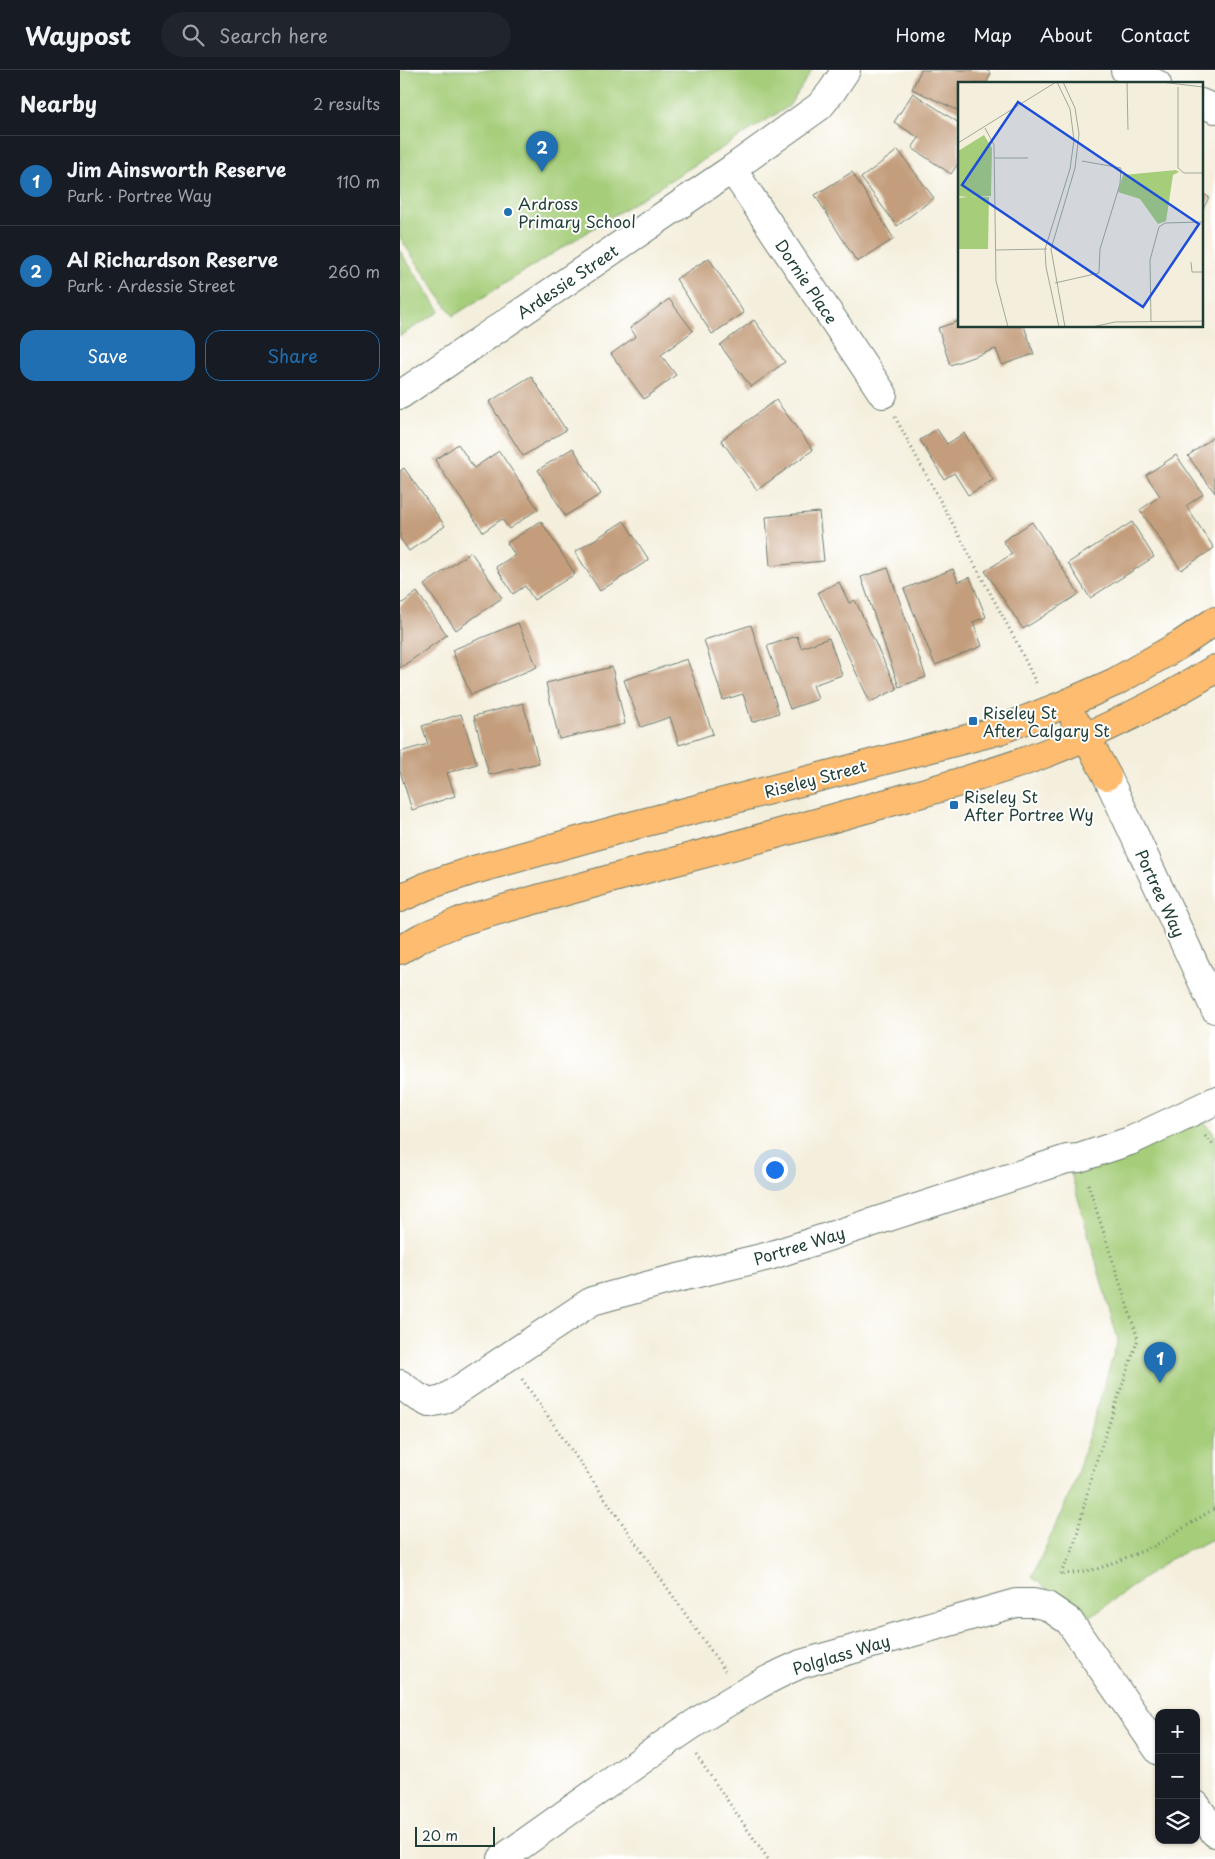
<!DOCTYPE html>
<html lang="en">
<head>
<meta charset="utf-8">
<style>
  :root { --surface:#171b24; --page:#20242c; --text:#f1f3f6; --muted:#9ea1a6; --line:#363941; --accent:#1f6fb2 }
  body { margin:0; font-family:"Playpen Sans",sans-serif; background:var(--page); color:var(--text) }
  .controls { position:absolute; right:15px; bottom:15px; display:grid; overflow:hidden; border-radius:10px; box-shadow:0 1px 4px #0004 }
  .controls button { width:45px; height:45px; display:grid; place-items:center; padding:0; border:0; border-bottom:1px solid var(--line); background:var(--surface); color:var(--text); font:25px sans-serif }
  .scale { position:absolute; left:15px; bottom:12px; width:80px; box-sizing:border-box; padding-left:5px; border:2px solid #1f3d34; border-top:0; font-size:14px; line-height:18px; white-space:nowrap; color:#1f3d34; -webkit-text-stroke:4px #fff; paint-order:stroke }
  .you { position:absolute; left:374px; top:1099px; width:18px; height:18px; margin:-12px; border:4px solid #fff; border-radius:50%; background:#1a73e8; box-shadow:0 0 0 8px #1a73e833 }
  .badge { display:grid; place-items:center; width:32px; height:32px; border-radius:50%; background:var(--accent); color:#fff; font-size:16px; font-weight:700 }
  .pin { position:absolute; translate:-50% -41px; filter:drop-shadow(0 1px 2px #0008) }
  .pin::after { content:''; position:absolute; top:26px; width:18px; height:15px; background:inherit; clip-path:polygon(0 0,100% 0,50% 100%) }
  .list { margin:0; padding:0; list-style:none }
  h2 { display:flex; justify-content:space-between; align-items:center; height:65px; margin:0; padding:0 20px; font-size:21px }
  h2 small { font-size:16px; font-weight:400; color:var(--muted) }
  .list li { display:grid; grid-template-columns:32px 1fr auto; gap:15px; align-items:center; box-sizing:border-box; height:90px; padding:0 20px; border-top:1px solid var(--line) }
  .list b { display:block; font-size:19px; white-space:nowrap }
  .list p { margin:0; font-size:16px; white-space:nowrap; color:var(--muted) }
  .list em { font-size:16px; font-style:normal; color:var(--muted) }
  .actions { display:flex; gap:10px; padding:15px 20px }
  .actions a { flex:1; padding:11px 0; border:1px solid var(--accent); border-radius:15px; text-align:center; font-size:18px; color:var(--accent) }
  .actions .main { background:var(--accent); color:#fff }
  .icon { flex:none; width:28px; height:28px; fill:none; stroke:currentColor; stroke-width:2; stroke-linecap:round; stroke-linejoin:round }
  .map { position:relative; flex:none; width:815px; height:1789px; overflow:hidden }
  header { display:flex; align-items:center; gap:30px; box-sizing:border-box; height:70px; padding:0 25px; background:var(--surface); border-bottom:1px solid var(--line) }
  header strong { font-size:24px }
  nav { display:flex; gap:28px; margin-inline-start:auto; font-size:18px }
  .search { width:350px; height:45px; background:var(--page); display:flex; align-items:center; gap:12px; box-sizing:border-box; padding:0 18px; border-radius:28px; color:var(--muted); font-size:19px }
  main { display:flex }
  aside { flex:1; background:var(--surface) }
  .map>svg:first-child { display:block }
  .green { fill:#a6ce7a; stroke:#628657 }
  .building { fill:#c39d7c }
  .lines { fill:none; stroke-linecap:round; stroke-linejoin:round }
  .minor-casing { stroke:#6a7b6f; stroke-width:30 }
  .trunk-casing { stroke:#6a7b6f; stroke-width:30 }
  .path { stroke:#6a7b6f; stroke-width:3; stroke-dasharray:1 4; stroke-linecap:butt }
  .minor { stroke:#fff; stroke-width:28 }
  .trunk { stroke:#fdbc70; stroke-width:28 }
  .poi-dot { fill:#1f6fb2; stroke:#fff; stroke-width:2 }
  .labels { text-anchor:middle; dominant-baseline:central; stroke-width:4; stroke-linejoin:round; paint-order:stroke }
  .poi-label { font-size:16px; fill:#1f3d34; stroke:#fff; text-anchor:start }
  .street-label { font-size:16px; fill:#1f3d34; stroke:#fff }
  .inset-road { fill:none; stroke:#9fa899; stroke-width:1 }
  .view { fill:#1d4ed8; fill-opacity:0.15; stroke:#1d4ed8; stroke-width:2.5 }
  .inset-edge { fill:none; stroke:#1f3d34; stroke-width:2.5 }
</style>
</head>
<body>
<header>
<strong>Waypost</strong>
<div class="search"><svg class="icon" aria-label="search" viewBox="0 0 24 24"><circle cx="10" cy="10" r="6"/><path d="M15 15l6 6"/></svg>Search here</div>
<nav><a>Home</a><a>Map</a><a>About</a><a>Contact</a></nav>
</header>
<main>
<aside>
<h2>Nearby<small>2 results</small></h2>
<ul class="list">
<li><span class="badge">1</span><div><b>Jim Ainsworth Reserve</b><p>Park · Portree Way</p></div><em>110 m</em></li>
<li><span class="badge">2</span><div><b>Al Richardson Reserve</b><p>Park · Ardessie Street</p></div><em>260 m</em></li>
</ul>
<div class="actions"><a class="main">Save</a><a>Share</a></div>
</aside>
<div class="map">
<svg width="815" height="1789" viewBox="0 0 815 1789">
  <rect width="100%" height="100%" fill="#fff"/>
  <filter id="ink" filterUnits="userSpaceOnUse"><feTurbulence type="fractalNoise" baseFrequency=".02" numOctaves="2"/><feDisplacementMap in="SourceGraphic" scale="10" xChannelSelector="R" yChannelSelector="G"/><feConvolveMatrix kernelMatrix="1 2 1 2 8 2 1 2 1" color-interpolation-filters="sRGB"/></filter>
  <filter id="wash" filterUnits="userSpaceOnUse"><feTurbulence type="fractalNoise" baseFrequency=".0096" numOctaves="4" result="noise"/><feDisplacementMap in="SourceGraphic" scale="20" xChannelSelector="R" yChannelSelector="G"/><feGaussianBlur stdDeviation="1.12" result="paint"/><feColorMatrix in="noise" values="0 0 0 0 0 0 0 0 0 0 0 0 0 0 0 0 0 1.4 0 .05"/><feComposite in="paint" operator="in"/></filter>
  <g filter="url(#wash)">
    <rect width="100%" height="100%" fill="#f4efdd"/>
    <!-- green -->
    <g class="green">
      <polygon points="0,0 412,0 389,36 53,246 0,168"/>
      <polygon points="0,181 40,241 0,266"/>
      <polygon points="801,1048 815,1065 815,1468 772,1488 685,1550 632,1507 673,1417 718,1270 667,1089"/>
    </g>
    <g id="blocks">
      <!-- building -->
      <g class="building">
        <polygon points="521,0 586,0 591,3 586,14 559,14 559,41 512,19"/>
        <polygon points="513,23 559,53 559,92 551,104 512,78 519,68 494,52"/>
        <polygon points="498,80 534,128 497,156 461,108"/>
        <polygon points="452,102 494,169 457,192 415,125"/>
        <polygon points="801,123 809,127 801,143"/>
        <polygon points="309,188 344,243 312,264 276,209"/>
        <polygon points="269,229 293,261 261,285 276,305 244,329 211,284 236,266 230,258"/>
        <polygon points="354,250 385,292 351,317 320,275"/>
        <polygon points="559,251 559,256 624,256 634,284 602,295 596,279 550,295 538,258"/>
        <polygon points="131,306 166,360 123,386 89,332"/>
        <polygon points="376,330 413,380 357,420 321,370"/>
        <polygon points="537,359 547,374 564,363 593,410 568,425 554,403 544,409 520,370"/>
        <polygon points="813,367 815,370 815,423 788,386"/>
        <polygon points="58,374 74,398 99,381 138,439 109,459 102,449 83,462 35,390"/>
        <polygon points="173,378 201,424 165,446 138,400"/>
        <polygon points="776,385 803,424 786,436 814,478 781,500 740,440 760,426 746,405"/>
        <polygon points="4,398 45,456 9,481 0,468 0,401"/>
        <polygon points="419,442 424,491 370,496 366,447"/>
        <polygon points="141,451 175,504 134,530 125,516 113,524 96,497 115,485 107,473"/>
        <polygon points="224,451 249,490 200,521 175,482"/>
        <polygon points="632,452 679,524 623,559 585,501 612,484 603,471"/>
        <polygon points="732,452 754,487 690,528 668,493"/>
        <polygon points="71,482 102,528 56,560 24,515"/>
        <polygon points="488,498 526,607 499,617 461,507"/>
        <polygon points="553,499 558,512 570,507 586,547 573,552 582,576 535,595 504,519"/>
        <polygon points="439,512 449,533 455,530 497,619 470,632 418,522"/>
        <polygon points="17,522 47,565 0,598 0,535"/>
        <polygon points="118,553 137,597 71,625 52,580"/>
        <polygon points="351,555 379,643 352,652 343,624 323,630 304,570"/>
        <polygon points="397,566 401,578 429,568 442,605 413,615 418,629 390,639 367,576"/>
        <polygon points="287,589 313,664 279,675 270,647 241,657 224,610"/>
        <polygon points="212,597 225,654 159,669 146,613"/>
        <polygon points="123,633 139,693 89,705 74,646"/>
        <polygon points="61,644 77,694 47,703 55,726 12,740 0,701 0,682 28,674 22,656"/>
      </g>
    </g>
  </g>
  <g filter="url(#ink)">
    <use href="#blocks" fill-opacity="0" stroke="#6a7b6f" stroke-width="1"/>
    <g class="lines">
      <defs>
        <g id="minor">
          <polyline points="725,0 757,14"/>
          <polyline points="801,33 815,39"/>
          <polyline points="332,99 483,324"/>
          <polyline points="0,325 332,99 420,36 432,21 446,0"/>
          <polyline points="707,706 815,939"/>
          <polyline points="0,1314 16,1326 29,1333 43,1330 192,1231 261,1212 369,1186 667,1089 679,1088 730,1071 815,1031"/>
          <polyline points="796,1735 815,1763"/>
          <path d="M102 1789C145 1758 189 1727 232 1697 286 1658 341 1620 401 1594L616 1533H633L647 1536 669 1551 759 1681"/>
        </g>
        <g id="trunk">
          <polyline points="675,651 686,667 707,706"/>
          <polyline points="0,828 32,814 74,800 231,756 597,661 663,635 715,612 781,574 815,551"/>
          <path d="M0 880 22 867 58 852C183 815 309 783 434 748 500 729 567 712 631 689 695 665 757 635 815 599"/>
        </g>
      </defs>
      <!-- minor casing -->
      <use href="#minor" class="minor-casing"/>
      <!-- trunk casing -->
      <use href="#trunk" class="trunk-casing"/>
      <!-- path -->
      <g class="path">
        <polyline points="495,347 616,571 637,615"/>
        <polyline points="805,1066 815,1077"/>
        <polyline points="688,1114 738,1269 692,1404 673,1480 660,1505 697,1499 753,1477 815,1438"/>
        <polyline points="122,1309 325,1601"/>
        <polyline points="296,1685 368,1789"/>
      </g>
      <!-- minor -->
      <use href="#minor" class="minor"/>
      <!-- trunk -->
      <use href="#trunk" class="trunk"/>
    </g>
  </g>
  <!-- markers -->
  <g class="poi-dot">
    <circle cx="108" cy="142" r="5"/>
    <rect x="568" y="646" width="10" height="10" rx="2.5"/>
    <rect x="549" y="730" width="10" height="10" rx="2.5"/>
  </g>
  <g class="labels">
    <!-- poi labels -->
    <g class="poi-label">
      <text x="118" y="133">Ardross<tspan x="118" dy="18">Primary School</tspan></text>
      <text x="583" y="642">Riseley St<tspan x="583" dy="18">After Calgary St</tspan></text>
      <text x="564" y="726">Riseley St<tspan x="564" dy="18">After Portree Wy</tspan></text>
    </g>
    <!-- street labels -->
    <g class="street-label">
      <text transform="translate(167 211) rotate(-34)">Ardessie Street</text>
      <text transform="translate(407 211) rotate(56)">Dornie Place</text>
      <text transform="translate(415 708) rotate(-15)">Riseley Street</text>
      <text transform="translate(761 823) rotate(65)">Portree Way</text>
      <text transform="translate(399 1175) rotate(-17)">Portree Way</text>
      <text transform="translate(441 1584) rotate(-17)">Polglass Way</text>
    </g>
  </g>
  <!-- overview -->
  <g transform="translate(558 12)">
    <rect width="245" height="245" fill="#f4efdd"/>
    <path d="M26 53 34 66 33 114 11 115H31L30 167H0V116L9 115 0 114V69ZM218 88 221 90 215 93 208 139 200 142 182 117 160 110 165 93Z" fill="#a6ce7a"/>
    <path class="inset-road" d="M99 0 112 27 116 58 112 87 87 167 88 185 101 245M105 0 117 26 121 52 117 86 93 167 107 245M169 0 170 48M203 0 245 5M220 5V86L226 91H245M27 46 36 63 38 199 50 245M0 61 98 0M37 76H70M37 168 89 167M233 180 234 190H245M97 201 141 191 142 167 162 102 163 86 124 79M193 240 192 178 201 145 207 141 245 140M134 245 157 240 245 239"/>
    <path class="view" d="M60 20 241 142 185 225 4 103Z"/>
    <rect width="245" height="245" class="inset-edge"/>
  </g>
</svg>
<div class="controls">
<button>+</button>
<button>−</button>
<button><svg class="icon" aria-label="layers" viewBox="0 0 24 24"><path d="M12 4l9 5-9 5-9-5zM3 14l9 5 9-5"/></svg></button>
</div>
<div class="scale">20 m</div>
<div class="you"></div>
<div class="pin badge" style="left:760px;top:1313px">1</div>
<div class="pin badge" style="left:142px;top:102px">2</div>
</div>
</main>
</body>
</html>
